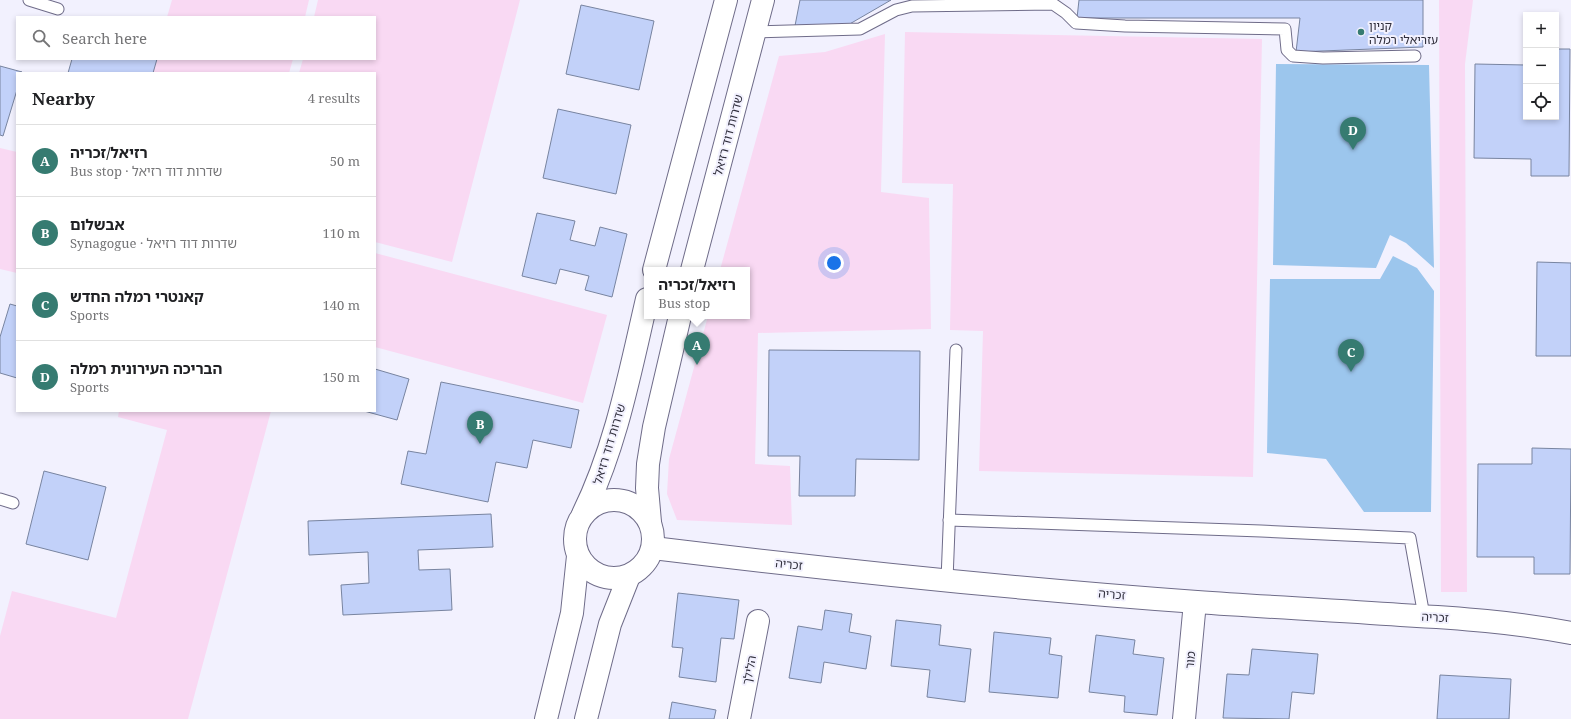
<!DOCTYPE html>
<html lang="en">
<head>
<meta charset="utf-8">
<style>
  :root { --surface:#fff; --page:#f6f6f6; --text:#202124; --muted:#757577; --line:#e0e0e0; --accent:#367b71 }
  body { margin:0; font-family:"Noto Serif","Noto Sans Hebrew",serif; background:var(--page); color:var(--text) }
  .controls { position:absolute; right:12px; top:12px; display:grid; overflow:hidden; border-radius:0px; box-shadow:0 2px 6px #0003 }
  .controls button { width:36px; height:36px; display:grid; place-items:center; padding:0; border:0; border-bottom:1px solid var(--line); background:var(--surface); color:var(--text); font:20px sans-serif }
  .you { position:absolute; left:834px; top:263px; width:14px; height:14px; margin:-10px; border:3px solid #fff; border-radius:50%; background:#1a73e8; box-shadow:0 0 0 6px #1a73e833 }
  .badge { display:grid; place-items:center; width:26px; height:26px; border-radius:50%; background:var(--accent); color:#fff; font-size:13px; font-weight:700 }
  .pin { position:absolute; translate:-50% -33px; filter:drop-shadow(0 1px 2px #0008) }
  .pin::after { content:''; position:absolute; top:21px; width:14px; height:12px; background:inherit; clip-path:polygon(0 0,100% 0,50% 100%) }
  .popup { position:absolute; left:644px; top:267px; width:106px; height:52px; box-sizing:border-box; display:grid; place-content:center; border-radius:0px; background:var(--surface); filter:drop-shadow(0 1px 3px #0005); font-size:13px; white-space:nowrap; color:var(--muted) }
  .popup b { font-size:15px; color:var(--text) }
  .popup::after { content:''; position:absolute; left:50%; top:100%; margin-left:-8px; border:8px solid transparent; border-top-color:var(--surface) }
  .list { margin:0; padding:0; list-style:none }
  h2 { display:flex; justify-content:space-between; align-items:center; height:52px; margin:0; padding:0 16px; font-size:17px }
  h2 small { font-size:13px; font-weight:400; color:var(--muted) }
  .list li { display:grid; grid-template-columns:26px 1fr auto; gap:12px; align-items:center; box-sizing:border-box; height:72px; padding:0 16px; border-top:1px solid var(--line) }
  .list b { display:block; font-size:15px; white-space:nowrap }
  .list p { margin:0; font-size:13px; white-space:nowrap; color:var(--muted) }
  .list em { font-size:13px; font-style:normal; color:var(--muted) }
  .icon { flex:none; width:22px; height:22px; fill:none; stroke:currentColor; stroke-width:2; stroke-linecap:round; stroke-linejoin:round }
  .map { position:relative; flex:none; width:1571px; height:719px; overflow:hidden }
  .search { position:absolute; background:var(--surface); box-shadow:0 2px 6px #0003; left:16px; top:16px; width:360px; height:44px; display:flex; align-items:center; gap:10px; box-sizing:border-box; padding:0 14px; border-radius:0px; color:var(--muted); font-size:15px }
  .panel { position:absolute; background:var(--surface); box-shadow:0 2px 6px #0003; left:16px; top:72px; width:360px; height:340px; border-radius:0px }
  .map>svg:first-child { display:block }
  .green { fill:#f9d9f3 }
  .water { fill:#9cc6ed }
  .building { fill:#c2d1f9; stroke:#7884a0 }
  .lines { fill:none; stroke-linecap:round; stroke-linejoin:round }
  .lane-casing { stroke:#6f6c89; stroke-width:13 }
  .street-casing { stroke:#6f6c89; stroke-width:24 }
  .secondary-casing { stroke:#6f6c89; stroke-width:24 }
  .lane { stroke:#fff; stroke-width:11 }
  .street { stroke:#fff; stroke-width:22 }
  .secondary { stroke:#fff; stroke-width:22 }
  .poi-dot { fill:#367b71; stroke:#f2f1fe; stroke-width:1.5 }
  .labels { text-anchor:middle; dominant-baseline:central; stroke-width:4; stroke-linejoin:round; paint-order:stroke }
  .poi-label { font-size:12px; fill:#302f3c; stroke:#f2f1fe; text-anchor:start }
  .street-label { font-size:12px; fill:#302f3c; stroke:#f2f1fe }
</style>
</head>
<body>
<div class="map">
<svg width="1571" height="719" viewBox="0 0 1571 719">
  <rect width="100%" height="100%" fill="#f2f1fe"/>
  <!-- green -->
  <g class="green">
    <polygon points="172,0 309,0 305,17 167,17"/>
    <polygon points="318,0 520,0 452,262 375,242 375,73 299,73 303,59 375,59 375,17 314,17"/>
    <polygon points="1439,0 1473,0 1465,64 1467,592 1441,592"/>
    <polygon points="905,32 1262,39 1253,477 979,471 983,331 950,330 953,184 902,183"/>
    <polygon points="885,34 881,192 929,198 931,329 758,333 755,464 790,466 792,525 677,520 667,494 669,459 708,316 747,316 747,270 720,270 779,56 825,52"/>
    <polygon points="156,59 293,59 289,73 152,73"/>
    <polygon points="0,148 17,152 17,273 0,269"/>
    <polygon points="375,253 607,315 583,403 375,347"/>
    <polygon points="119,411 271,411 188,719 0,719 0,636 12,591 116,618 167,430 118,417"/>
  </g>
  <!-- water -->
  <g class="water">
    <polygon points="1276,64 1429,65 1434,268 1406,243 1390,235 1376,268 1273,265"/>
    <polygon points="1393,256 1417,268 1434,291 1431,512 1364,512 1326,459 1267,453 1270,279 1380,279"/>
  </g>
  <!-- building -->
  <g class="building">
    <polygon points="800,0 891,0 841,29 793,36"/>
    <polygon points="1079,0 1423,0 1423,47 1296,52 1300,18 1077,18"/>
    <polygon points="581,5 654,21 639,90 566,74"/>
    <polygon points="1556,49 1570,49 1569,176 1531,176 1531,159 1474,158 1475,64 1526,65 1526,117 1556,117"/>
    <polygon points="72,59 157,59 153,73 68,73"/>
    <polygon points="0,66 22,72 17,73 17,90 3,136 0,135"/>
    <polygon points="558,109 631,125 616,194 543,178"/>
    <polygon points="537,213 575,221 570,240 595,246 600,227 627,234 612,297 585,290 589,276 560,269 556,284 522,276"/>
    <polygon points="1537,262 1571,263 1571,356 1536,356"/>
    <polygon points="10,304 17,306 17,378 0,373 0,337"/>
    <polygon points="769,350 920,351 919,460 856,459 855,496 799,496 800,456 768,456"/>
    <polygon points="375,369 409,379 397,420 364,411 375,411"/>
    <polygon points="441,382 579,410 571,448 533,440 527,468 496,462 488,502 401,484 408,451 426,454"/>
    <polygon points="1532,448 1571,449 1570,574 1534,574 1534,557 1477,557 1478,464 1532,464"/>
    <polygon points="44,471 106,487 88,560 26,544"/>
    <polygon points="491,514 493,547 418,550 419,570 450,569 452,610 343,615 341,585 369,583 368,552 309,555 308,521"/>
    <polygon points="678,593 739,600 734,639 721,638 716,682 679,677 683,648 672,647"/>
    <polygon points="825,610 852,614 849,632 871,636 866,669 824,662 821,683 789,678 798,626 822,630"/>
    <polygon points="896,620 941,625 939,645 971,649 965,702 927,697 930,670 891,666"/>
    <polygon points="994,632 1051,638 1049,654 1062,656 1058,698 989,692"/>
    <polygon points="1096,635 1135,640 1133,654 1164,658 1157,715 1124,712 1125,696 1089,692"/>
    <polygon points="1252,649 1318,654 1314,694 1292,692 1289,719 1223,718 1227,674 1249,675"/>
    <polygon points="1440,675 1511,679 1509,719 1437,719"/>
    <polygon points="672,702 716,710 714,719 669,719"/>
  </g>
  <g class="lines">
    <defs>
      <g id="lane">
        <polyline points="29,0 58,9"/>
        <polyline points="755,32 860,29 896,10 912,6 1053,4 1066,13 1076,23 1125,26 1285,29 1287,50 1293,56 1323,58 1415,56"/>
        <polyline points="0,499 13,503"/>
        <polyline points="949,520 1261,531 1410,538 1424,616"/>
        <polyline points="947,580 956,350"/>
      </g>
      <g id="street">
        <path d="M653 548C834 570 1016 589 1197 602 1265 607 1333 610 1401 615 1458 618 1515 622 1571 633"/>
        <polyline points="739,719 758,621"/>
        <polyline points="1184,719 1195,602"/>
      </g>
      <g id="secondary">
        <polyline points="654,270 726,0"/>
        <polyline points="692,270 763,0"/>
        <circle cx="614" cy="539" r="39"/>
        <path d="M583 514C616 447 630 372 647 299"/>
        <polyline points="650,522 647,488 648,464 654,427 680,316"/>
        <polyline points="546,719 572,613 578,556"/>
        <polyline points="586,719 610,624 629,576"/>
      </g>
    </defs>
    <!-- lane casing -->
    <use href="#lane" class="lane-casing"/>
    <!-- street casing -->
    <use href="#street" class="street-casing"/>
    <!-- secondary casing -->
    <use href="#secondary" class="secondary-casing"/>
    <!-- lane -->
    <use href="#lane" class="lane"/>
    <!-- street -->
    <use href="#street" class="street"/>
    <!-- secondary -->
    <use href="#secondary" class="secondary"/>
  </g>
  <!-- markers -->
  <circle class="poi-dot" cx="1361" cy="32" r="4"/>
  <g class="labels">
    <!-- poi labels -->
    <g class="poi-label">
      <text x="1369" y="25">קניון<tspan x="1369" dy="14">עזריאלי רמלה</tspan></text>
    </g>
    <!-- street labels -->
    <g class="street-label">
      <text transform="translate(728 135) rotate(-75)">שדרות דוד רזיאל</text>
      <text transform="translate(609 444) rotate(-73)">שדרות דוד רזיאל</text>
      <text transform="translate(789 564) rotate(6)">זכריה</text>
      <text transform="translate(1112 594) rotate(5)">זכריה</text>
      <text transform="translate(1435 617) rotate(3)">זכריה</text>
      <text transform="translate(1190 660) rotate(-84)">מור</text>
      <text transform="translate(749 670) rotate(-79)">הלילך</text>
    </g>
  </g>
</svg>
<div class="controls">
<button>+</button>
<button>−</button>
<button><svg class="icon" aria-label="locate" viewBox="0 0 24 24"><circle cx="12" cy="12" r="6"/><path d="M12 2v4M12 18v4M2 12h4M18 12h4"/></svg></button>
</div>
<div class="you"></div>
<div class="pin badge" style="left:697px;top:365px">A</div>
<div class="popup"><b>רזיאל/זכריה</b>Bus stop</div>
<div class="pin badge" style="left:480px;top:444px">B</div>
<div class="pin badge" style="left:1351px;top:372px">C</div>
<div class="pin badge" style="left:1353px;top:150px">D</div>
<div class="search"><svg class="icon" aria-label="search" viewBox="0 0 24 24"><circle cx="10" cy="10" r="6"/><path d="M15 15l6 6"/></svg>Search here</div>
<section class="panel">
<h2>Nearby<small>4 results</small></h2>
<ul class="list">
<li><span class="badge">A</span><div><b>רזיאל/זכריה</b><p>Bus stop · שדרות דוד רזיאל</p></div><em>50 m</em></li>
<li><span class="badge">B</span><div><b>אבשלום</b><p>Synagogue · שדרות דוד רזיאל</p></div><em>110 m</em></li>
<li><span class="badge">C</span><div><b>קאנטרי רמלה החדש</b><p>Sports</p></div><em>140 m</em></li>
<li><span class="badge">D</span><div><b>הבריכה העירונית רמלה</b><p>Sports</p></div><em>150 m</em></li>
</ul>
</section>
</div>
</body>
</html>
